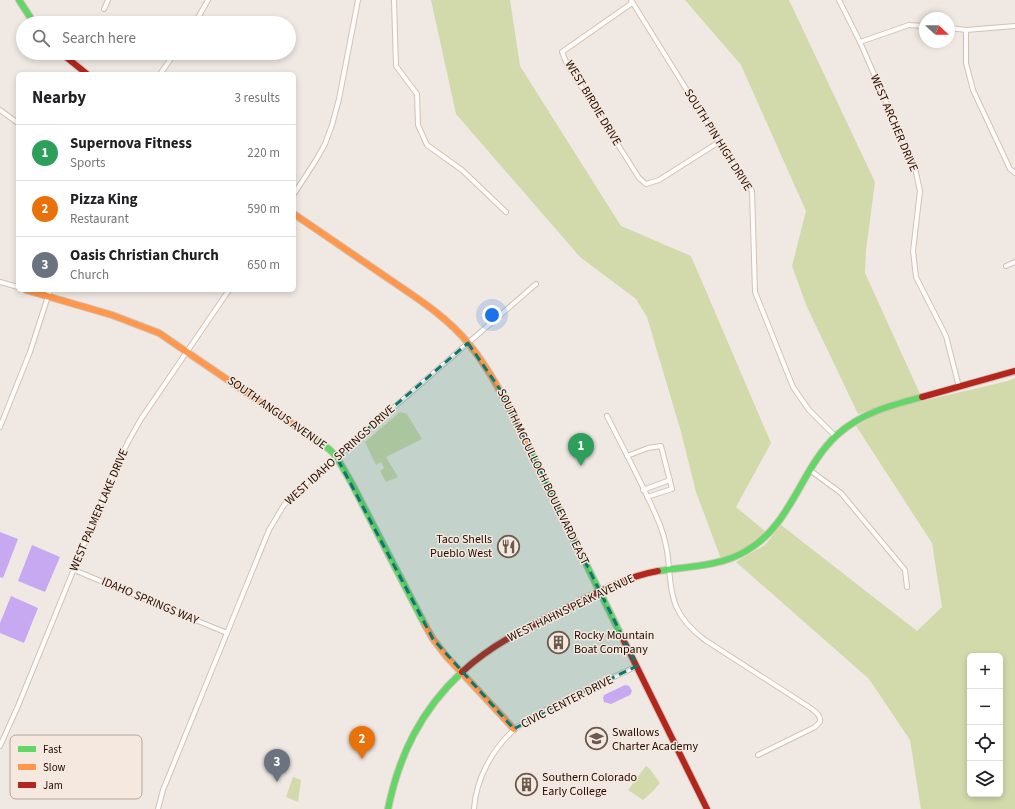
<!DOCTYPE html>
<html lang="en">
<head>
<meta charset="utf-8">
<style>
  :root { --surface:#fff; --page:#f6f6f6; --text:#202124; --muted:#757577; --line:#e0e0e0; --accent:#b45309 }
  body { margin:0; font-family:"Source Sans 3",sans-serif; background:var(--page); color:var(--text) }
  .controls { position:absolute; right:12px; bottom:12px; display:grid; overflow:hidden; border-radius:6px; box-shadow:0 2px 6px #0003 }
  .controls button { width:36px; height:36px; display:grid; place-items:center; padding:0; border:0; border-bottom:1px solid var(--line); background:var(--surface); color:var(--text); font:20px sans-serif }
  .compass { position:absolute; left:919px; top:12px; width:36px; height:36px; border-radius:50%; background:var(--surface); box-shadow:0 2px 6px #0003; rotate:112deg }
  .you { position:absolute; left:492px; top:315px; width:14px; height:14px; margin:-10px; border:3px solid #fff; border-radius:50%; background:#1a73e8; box-shadow:0 0 0 6px #1a73e833 }
  .badge { display:grid; place-items:center; width:26px; height:26px; border-radius:50%; background:var(--accent); color:#fff; font-size:13px; font-weight:700 }
  .pin { position:absolute; translate:-50% -33px; filter:drop-shadow(0 1px 2px #0008) }
  .pin::after { content:''; position:absolute; top:21px; width:14px; height:12px; background:inherit; clip-path:polygon(0 0,100% 0,50% 100%) }
  .list { margin:0; padding:0; list-style:none }
  h2 { display:flex; justify-content:space-between; align-items:center; height:52px; margin:0; padding:0 16px; font-size:17px }
  h2 small { font-size:13px; font-weight:400; color:var(--muted) }
  .list li { display:grid; grid-template-columns:26px 1fr auto; gap:12px; align-items:center; box-sizing:border-box; height:56px; padding:0 16px; border-top:1px solid var(--line) }
  .list b { display:block; font-size:15px; white-space:nowrap }
  .list p { margin:0; font-size:13px; white-space:nowrap; color:var(--muted) }
  .list em { font-size:13px; font-style:normal; color:var(--muted) }
  .icon { flex:none; width:22px; height:22px; fill:none; stroke:currentColor; stroke-width:2; stroke-linecap:round; stroke-linejoin:round }
  .map { position:relative; flex:none; width:1015px; height:809px; overflow:hidden }
  .search { position:absolute; background:var(--surface); box-shadow:0 2px 6px #0003; left:16px; top:16px; width:280px; height:44px; display:flex; align-items:center; gap:10px; box-sizing:border-box; padding:0 14px; border-radius:22px; color:var(--muted); font-size:15px }
  .panel { position:absolute; background:var(--surface); box-shadow:0 2px 6px #0003; left:16px; top:72px; width:280px; height:220px; border-radius:6px }
  .map>svg:first-child { display:block }
  .green { fill:#d2d9ab; fill-rule:evenodd }
  .water { fill:#c7a9f2 }
  .lines { fill:none; stroke-linecap:round; stroke-linejoin:round }
  .street-casing { stroke:#d1c2b6; stroke-width:6 }
  .fast-casing { stroke:#d1c2b6; stroke-width:8 }
  .slow-casing { stroke:#d1c2b6; stroke-width:8 }
  .jam-casing { stroke:#d1c2b6; stroke-width:8 }
  .street { stroke:#fdfcfb; stroke-width:4 }
  .fast { stroke:#63d668; stroke-width:6 }
  .slow { stroke:#ff974d; stroke-width:6 }
  .jam { stroke:#b3261e; stroke-width:6 }
  .marked { fill:#0f766e; fill-opacity:0.2; stroke:#0f766e; stroke-width:3; stroke-dasharray:8 5; stroke-linejoin:round }
  .labels { text-anchor:middle; dominant-baseline:central; stroke-width:3; stroke-linejoin:round; paint-order:stroke }
  .street-label { font-size:12px; fill:#220b00; stroke:#f5e8de }
  .poi-label { font-size:12px; fill:#220b00; stroke:#f5e8de; text-anchor:start }
  .key { fill:#f5e8de; stroke:#b6a69b; stroke-width:1 }
  .key-label { font-size:11px; fill:#220b00 }
</style>
</head>
<body>
<div class="map">
<svg width="1015" height="809" viewBox="0 0 1015 809">
  <rect width="100%" height="100%" fill="#f0e9e3"/>
  <!-- green -->
  <g class="green">
    <polygon points="431,0 510,0 520,66 621,226 691,256 771,443 736,507 766,532 743,550 721,559 696,492 681,432 647,317 636,299 580,257 456,114"/>
    <polygon points="685,0 789,0 875,182 866,250 865,273 920,394 858,414 807,307 792,266 806,211 741,65"/>
    <path d="M1015 378V809H921L910 740 869 679 736 562 765 545 781 525 917 631 942 607 932 543 856 426 881 412 905 405 1008 381ZM970 656H1000V794H970Z"/>
    <polygon points="400,412 407,414 422,439 386,457 398,477 386,482 380,471 384,468 381,462 376,465 365,442"/>
    <polygon points="646,766 649,768 660,783 653,791 643,800 628,790"/>
    <polygon points="293,777 301,780 298,802 286,797"/>
  </g>
  <!-- water -->
  <g class="water">
    <polygon points="0,532 18,539 3,578 0,577"/>
    <polygon points="32,545 60,557 45,592 18,581"/>
    <polygon points="11,596 38,608 24,643 0,633 0,623"/>
    <polygon points="625,685 629,686 632,691 630,695 611,704 604,702 603,698 604,695"/>
  </g>
  <g class="lines">
    <defs>
      <g id="street">
        <polyline points="394,0 396,66 417,94 418,125 427,145 462,170 506,212"/>
        <polyline points="631,0 719,142 752,191 755,292 793,387 809,410 836,437"/>
        <polyline points="839,0 860,42 915,168 920,191 913,251 916,277 946,336 959,387"/>
        <polyline points="632,3 562,52 567,64 639,178 646,184 659,180 719,142"/>
        <polyline points="104,9 108,0"/>
        <polyline points="195,23 208,0"/>
        <polyline points="949,28 966,30 1015,26"/>
        <polyline points="966,30 966,63 973,90 1010,169 1015,173"/>
        <polyline points="860,42 909,25 925,26"/>
        <polyline points="160,74 175,53"/>
        <polyline points="0,110 18,123"/>
        <polyline points="294,194 316,160 325,144 332,125 339,99 358,0"/>
        <polyline points="1006,266 1015,262"/>
        <polyline points="0,282 18,287"/>
        <path d="M607 416C625 452 645 488 660 525 679 573 655 603 705 640L809 707C814 711 821 714 820 722L815 727 758 755"/>
        <polyline points="0,427 30,352 50,290"/>
        <polyline points="627,456 648,448 661,446 672,489 647,497"/>
        <polyline points="811,471 841,493 905,570 907,587"/>
        <polyline points="643,490 670,480"/>
        <polyline points="74,570 227,633"/>
        <polyline points="0,746 18,706 114,471 128,442 141,419 229,290"/>
        <polyline points="158,809 163,790 269,530 284,505 302,487 536,284"/>
        <path d="M474 809C476 779 492 749 515 729 525 720 539 714 551 707 579 693 608 680 637 666"/>
      </g>
      <g id="fast">
        <polyline points="19,0 34,23"/>
        <polyline points="313,438 329,449 336,456 351,482 425,625"/>
        <polyline points="529,448 624,641"/>
        <path d="M658 571C688 566 719 567 746 551 792 525 800 469 837 435 861 413 892 405 922 397"/>
        <path d="M388 809C399 755 421 710 462 672"/>
      </g>
      <g id="slow">
        <path d="M294 214C326 236 357 257 389 279 417 298 447 317 469 344 494 375 511 412 529 448"/>
        <polyline points="26,290 112,315 159,333 313,438"/>
        <polyline points="425,625 433,639 447,657 514,729"/>
      </g>
      <g id="jam">
        <polyline points="61,53 87,74"/>
        <polyline points="922,397 1015,371"/>
        <polyline points="624,641 707,809"/>
        <path d="M462 672C492 644 528 627 565 609 595 594 624 577 658 571"/>
      </g>
    </defs>
    <!-- street casing -->
    <use href="#street" class="street-casing"/>
    <!-- fast casing -->
    <use href="#fast" class="fast-casing"/>
    <!-- slow casing -->
    <use href="#slow" class="slow-casing"/>
    <!-- jam casing -->
    <use href="#jam" class="jam-casing"/>
    <!-- street -->
    <use href="#street" class="street"/>
    <!-- fast -->
    <use href="#fast" class="fast"/>
    <!-- slow -->
    <use href="#slow" class="slow"/>
    <!-- jam -->
    <use href="#jam" class="jam"/>
  </g>
  <!-- marked area -->
  <path class="marked" d="M468 343 499 388 637 666 562 702 514 729 433 639 336 456Z"/>
  <!-- icons -->
  <defs>
    <symbol id="restaurant-ring" viewBox="-11 -11 22 22"><circle r="9.5" fill="#f5e8de" stroke="#6a594f" stroke-width="1.5"/><path d="M-5-6h1v4h1v-4h1v4h1v-4h1v5L-1.5 .5V6h-2V.5L-5-1ZM5-6V6H3V1.5H1.5Q1.5-4 5-6Z" fill="#6a594f"/></symbol>
    <symbol id="building-ring" viewBox="-11 -11 22 22"><circle r="9.5" fill="#f5e8de" stroke="#6a594f" stroke-width="1.5"/><path d="M-4-6H4V6H1V3H-1V6H-4ZM-2.5-4.3h1.7v1.8h-1.7ZM.8-4.3h1.7v1.8H.8ZM-2.5-1h1.7V.8h-1.7ZM.8-1h1.7V.8H.8Z" fill="#6a594f"/></symbol>
    <symbol id="school-ring" viewBox="-11 -11 22 22"><circle r="9.5" fill="#f5e8de" stroke="#6a594f" stroke-width="1.5"/><path d="M0-5L7-2L0 1L-7-2ZM-4 1L0 2.5L4 1V4Q0 6-4 4Z" fill="#6a594f"/></symbol>
  </defs>
  <g fill-rule="evenodd">
    <use href="#restaurant-ring" x="496" y="534" width="25" height="25"/>
    <use href="#building-ring" x="546" y="630" width="25" height="25"/>
    <use href="#school-ring" x="584" y="726" width="25" height="25"/>
    <use href="#building-ring" x="514" y="772" width="25" height="25"/>
  </g>
  <g class="labels">
    <!-- street labels -->
    <g class="street-label">
      <text transform="translate(593 103) rotate(59)">WEST BIRDIE DRIVE</text>
      <text transform="translate(894 123) rotate(67)">WEST ARCHER DRIVE</text>
      <text transform="translate(718 140) rotate(58)">SOUTH PIN HIGH DRIVE</text>
      <text transform="translate(277 413) rotate(35)">SOUTH ANGUS AVENUE</text>
      <text transform="translate(340 455) rotate(-42)">WEST IDAHO SPRINGS DRIVE</text>
      <text transform="translate(543 477) rotate(64)">SOUTH MCCULLOCH BOULEVARD EAST</text>
      <text transform="translate(99 510) rotate(-67)">WEST PALMER LAKE DRIVE</text>
      <text transform="translate(150 601) rotate(23)">IDAHO SPRINGS WAY</text>
      <text transform="translate(571 608) rotate(-26)">WEST HAHNS PEAK AVENUE</text>
      <text transform="translate(567 702) rotate(-27)">CIVIC CENTER DRIVE</text>
    </g>
    <!-- poi labels -->
    <g class="poi-label">
      <text x="492" y="539" text-anchor="end">Taco Shells<tspan x="492" dy="14">Pueblo West</tspan></text>
      <text x="574" y="635">Rocky Mountain<tspan x="574" dy="14">Boat Company</tspan></text>
      <text x="612" y="732">Swallows<tspan x="612" dy="14">Charter Academy</tspan></text>
      <text x="542" y="777">Southern Colorado<tspan x="542" dy="14">Early College</tspan></text>
    </g>
  </g>
  <!-- legend -->
  <rect x="10" y="735" width="132" height="64" rx="6" class="key"/>
  <rect x="18" y="746" width="18" height="6" fill="#63d668"/>
  <rect x="18" y="764" width="18" height="6" fill="#ff974d"/>
  <rect x="18" y="782" width="18" height="6" fill="#b3261e"/>
  <g class="key-label">
    <text x="43" y="753">Fast</text>
    <text x="43" y="771">Slow</text>
    <text x="43" y="789">Jam</text>
  </g>
</svg>
<div class="controls">
<button>+</button>
<button>−</button>
<button><svg class="icon" aria-label="locate" viewBox="0 0 24 24"><circle cx="12" cy="12" r="6"/><path d="M12 2v4M12 18v4M2 12h4M18 12h4"/></svg></button>
<button><svg class="icon" aria-label="layers" viewBox="0 0 24 24"><path d="M12 4l9 5-9 5-9-5zM3 14l9 5 9-5"/></svg></button>
</div>
<svg class="compass" viewBox="-18 -18 36 36"><path d="M0-13l5 13h-10z" fill="#e53935"/><path d="M0 13l5-13h-10z" fill="#757577"/></svg>
<div class="you"></div>
<div class="pin badge" style="left:581px;top:466px;background:#2e9e5b">1</div>
<div class="pin badge" style="left:362px;top:759px;background:#e8710a">2</div>
<div class="pin badge" style="left:277px;top:782px;background:#6b7280">3</div>
<div class="search"><svg class="icon" aria-label="search" viewBox="0 0 24 24"><circle cx="10" cy="10" r="6"/><path d="M15 15l6 6"/></svg>Search here</div>
<section class="panel">
<h2>Nearby<small>3 results</small></h2>
<ul class="list">
<li><span class="badge" style="background:#2e9e5b">1</span><div><b>Supernova Fitness</b><p>Sports</p></div><em>220 m</em></li>
<li><span class="badge" style="background:#e8710a">2</span><div><b>Pizza King</b><p>Restaurant</p></div><em>590 m</em></li>
<li><span class="badge" style="background:#6b7280">3</span><div><b>Oasis Christian Church</b><p>Church</p></div><em>650 m</em></li>
</ul>
</section>
</div>
</body>
</html>
